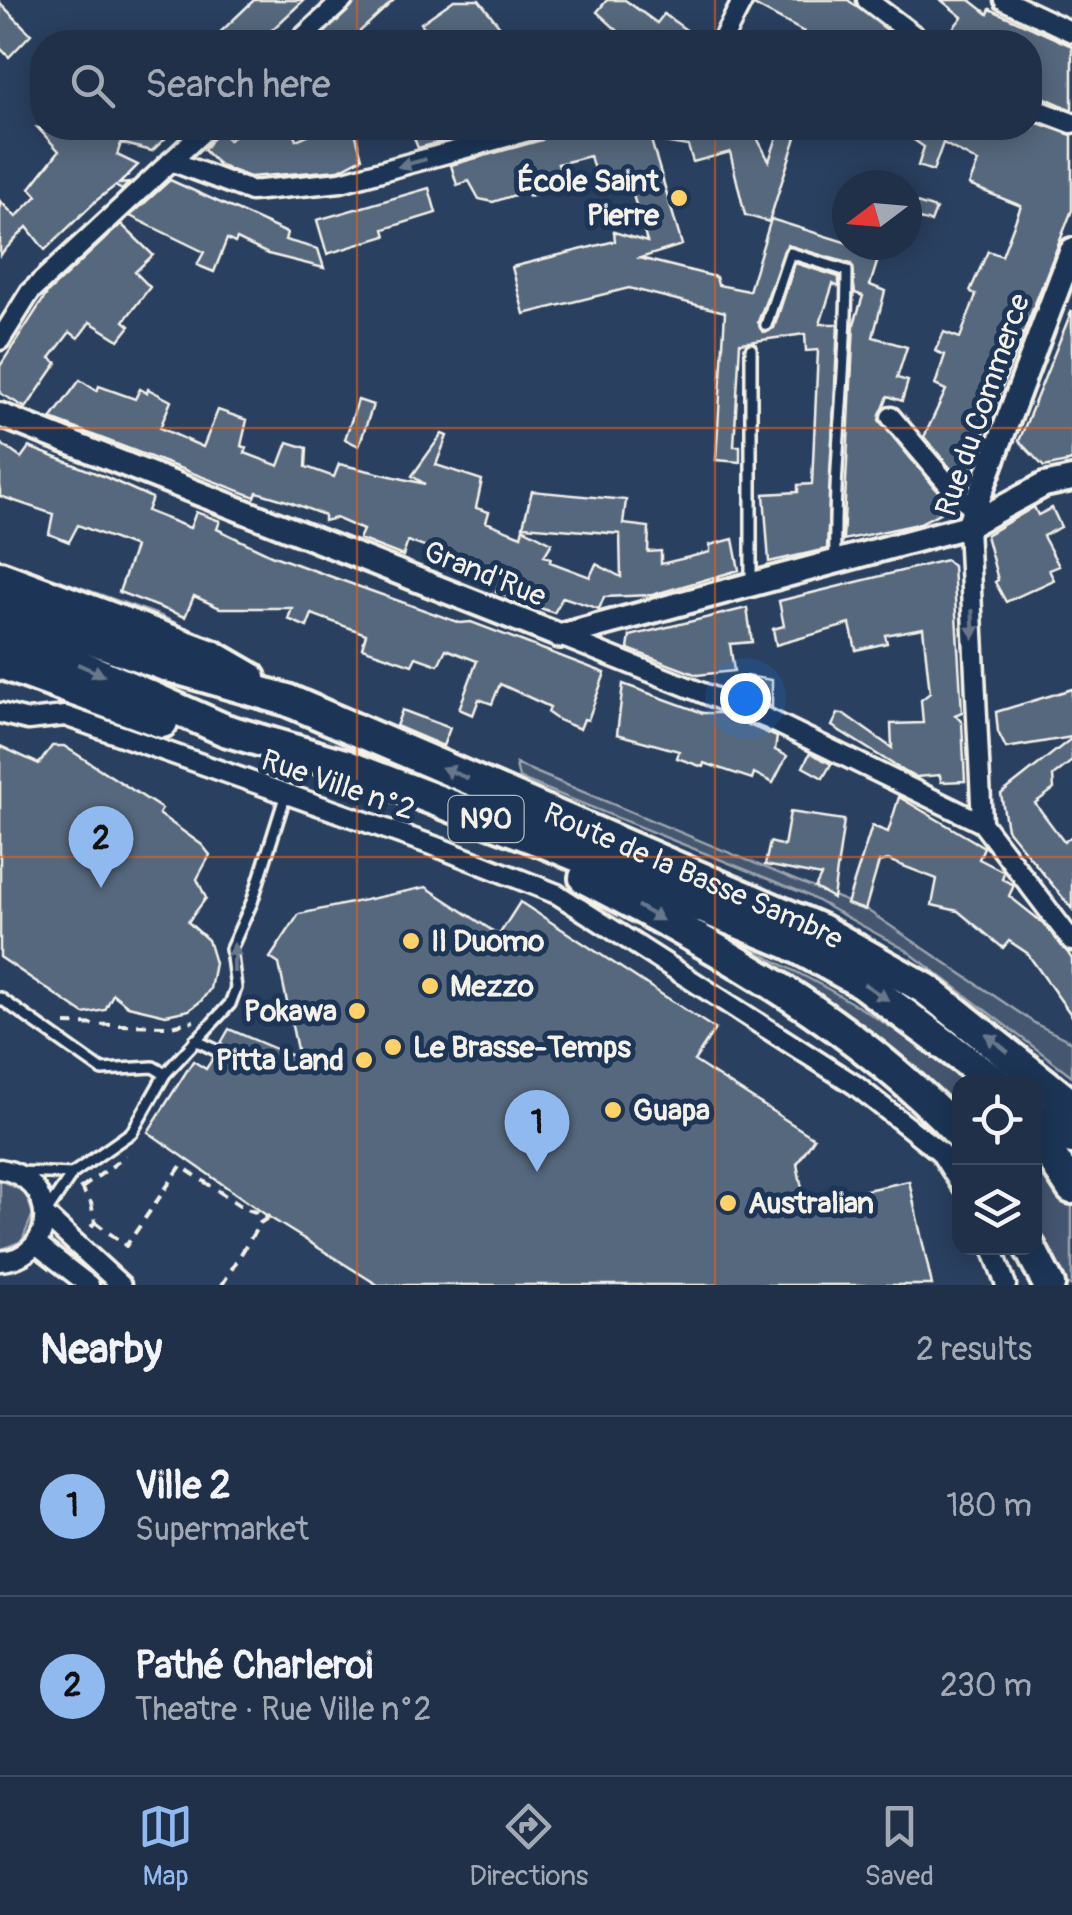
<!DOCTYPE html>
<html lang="en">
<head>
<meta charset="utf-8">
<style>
  :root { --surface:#203048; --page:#2d3c52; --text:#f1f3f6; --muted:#a2a9b4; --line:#3d4b60; --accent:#90b9f0 }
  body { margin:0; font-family:Pangolin,sans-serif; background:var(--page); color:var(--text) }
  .controls { position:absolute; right:30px; bottom:30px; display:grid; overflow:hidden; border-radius:20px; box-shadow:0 5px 25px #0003 }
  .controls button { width:90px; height:90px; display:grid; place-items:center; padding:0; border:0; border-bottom:2px solid var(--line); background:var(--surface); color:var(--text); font:50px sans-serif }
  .compass { position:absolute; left:832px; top:170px; width:90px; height:90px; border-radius:50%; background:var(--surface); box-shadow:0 5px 25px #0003; rotate:254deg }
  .you { position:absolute; left:745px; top:698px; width:35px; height:35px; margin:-25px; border:8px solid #fff; border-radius:50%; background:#1a73e8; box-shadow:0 0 0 15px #1a73e833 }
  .badge { display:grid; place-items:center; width:65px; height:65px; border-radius:50%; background:var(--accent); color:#111; font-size:32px; font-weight:700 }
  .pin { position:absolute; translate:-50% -82px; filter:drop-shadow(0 2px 5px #0008) }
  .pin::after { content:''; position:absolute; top:52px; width:35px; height:30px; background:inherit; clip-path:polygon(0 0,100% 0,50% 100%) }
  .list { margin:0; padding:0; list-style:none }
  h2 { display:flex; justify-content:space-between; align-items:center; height:130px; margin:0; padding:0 40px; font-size:42px }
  h2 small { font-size:32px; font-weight:400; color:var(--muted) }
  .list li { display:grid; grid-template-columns:65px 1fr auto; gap:30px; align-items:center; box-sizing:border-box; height:180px; padding:0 40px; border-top:2px solid var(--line) }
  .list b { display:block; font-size:38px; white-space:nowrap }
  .list p { margin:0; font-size:32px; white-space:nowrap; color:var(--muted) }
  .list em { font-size:32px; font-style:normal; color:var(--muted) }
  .icon { flex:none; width:55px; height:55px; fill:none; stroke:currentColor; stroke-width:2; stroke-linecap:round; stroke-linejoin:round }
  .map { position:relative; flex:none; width:1072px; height:1285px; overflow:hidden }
  .search { position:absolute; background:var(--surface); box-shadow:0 5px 25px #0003; left:30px; right:30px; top:30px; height:110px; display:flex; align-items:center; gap:25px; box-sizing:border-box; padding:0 35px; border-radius:40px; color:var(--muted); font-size:38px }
  .sheet { height:490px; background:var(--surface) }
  nav { display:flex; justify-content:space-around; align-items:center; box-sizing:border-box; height:140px; border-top:2px solid var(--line); background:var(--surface); font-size:28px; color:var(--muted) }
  nav a { display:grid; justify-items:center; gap:5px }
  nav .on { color:var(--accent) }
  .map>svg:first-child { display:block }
  .green { fill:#445771; stroke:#9ca4ac; stroke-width:2.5 }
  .building { fill:#56677d; stroke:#f4f1e8; stroke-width:2.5 }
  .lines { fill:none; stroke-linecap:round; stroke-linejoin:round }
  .lane-casing { stroke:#f4f1e8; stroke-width:16 }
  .street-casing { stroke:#f4f1e8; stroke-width:25 }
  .secondary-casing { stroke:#f4f1e8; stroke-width:30 }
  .highway-casing { stroke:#f4f1e8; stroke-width:38 }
  .path { stroke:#f4f1e8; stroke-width:4; stroke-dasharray:10 8; stroke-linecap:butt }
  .lane { stroke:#1d3557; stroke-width:9 }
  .street { stroke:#1d3557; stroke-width:18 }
  .secondary { stroke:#1d3557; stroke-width:22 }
  .highway { stroke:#1d3557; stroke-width:30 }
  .oneway { fill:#68778a }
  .grid { fill:none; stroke:#e96117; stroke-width:2.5; stroke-opacity:0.55 }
  .poi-dot { fill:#ffd166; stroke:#1d3557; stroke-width:4 }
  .labels { text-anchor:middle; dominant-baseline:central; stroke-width:10; stroke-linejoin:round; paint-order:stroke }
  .shield { fill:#1d3557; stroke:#b4b9bc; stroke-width:2.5 }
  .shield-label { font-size:28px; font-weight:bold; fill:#f4f1e8 }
  .poi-label { font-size:30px; font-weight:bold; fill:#f4f1e8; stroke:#1d3557; text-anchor:start }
  .street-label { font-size:30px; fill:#f4f1e8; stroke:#1d3557 }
</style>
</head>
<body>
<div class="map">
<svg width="1072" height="1285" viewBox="0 0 1072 1285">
  <rect width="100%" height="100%" fill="#2a4060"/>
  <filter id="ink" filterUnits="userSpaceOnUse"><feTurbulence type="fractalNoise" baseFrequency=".01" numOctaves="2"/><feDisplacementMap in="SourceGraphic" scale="20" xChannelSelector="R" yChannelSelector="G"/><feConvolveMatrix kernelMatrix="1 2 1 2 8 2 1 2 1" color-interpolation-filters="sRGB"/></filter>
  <g filter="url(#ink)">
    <!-- green -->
    <g class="green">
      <polygon points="0,559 161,616 218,643 0,568"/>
      <polygon points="516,764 867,910 1036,1024 1072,1042 1072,1076 906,950 803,893 519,778"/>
      <path d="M700 925C796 969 883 1014 965 1082H960L959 1126Z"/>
      <polygon points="1034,1157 1072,1203 1072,1285 1057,1285 1035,1239"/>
      <polygon points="0,1180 26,1193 33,1214 22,1241 0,1250"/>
    </g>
    <!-- building -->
    <g class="building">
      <polygon points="254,0 304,0 259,42 210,42"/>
      <polygon points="356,0 394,0 357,34 364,42 316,42"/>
      <polygon points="454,0 479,0 512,42 434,42 421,23"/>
      <polygon points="607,0 625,0 657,23 664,14 703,42 630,42 597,12"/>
      <polygon points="755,0 848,0 903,42 796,42 804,32 754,5"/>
      <polygon points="941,0 970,0 988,14 990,9 1072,46 1072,110 1030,91 1030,42 942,42 962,17"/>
      <polygon points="0,3 31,34 9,57 0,48"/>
      <polygon points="1035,122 1072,135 1072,210 964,484 924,437 946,390 935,385 945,355 935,351 944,332 960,338 976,295 970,291 988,251 1002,256 1021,206 969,185 978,162 943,143 933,171 918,166 924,147 897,128 1033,128"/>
      <polygon points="38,128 75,138 78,128 176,128 152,151 121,143 117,155 138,165 119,184 129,183 122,190 115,186 97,200 45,250 27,227 0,255 0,201 16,217 37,196 30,188 59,151"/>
      <polygon points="242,128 293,128 296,140 324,128 354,128 362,158 339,170 250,177 220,166 204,150 219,129 229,140"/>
      <polygon points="410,128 493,128 418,148"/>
      <polygon points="551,128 553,137 582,128 752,128 769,161 780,128 799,128 769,222 745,215 730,152 693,162 688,146 651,140 682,245 640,258 716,277 718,285 749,291 771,219 880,253 870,285 885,291 873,337 907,347 897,378 908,381 902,401 888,396 879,420 951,507 918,524 843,540 854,324 863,296 855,293 851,264 787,245 758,322 763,332 774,328 795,263 839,277 839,287 833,284 820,324 838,324 827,549 769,562 764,494 798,492 798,485 812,484 818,350 806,351 805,334 740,343 734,446 740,446 740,462 716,460 725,312 629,288 524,314 512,267 615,241 614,232 647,242 630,185 601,193 590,156 558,164 565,187 529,196 527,191 493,202 479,199 469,181 457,185 451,165 542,140"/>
      <polygon points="170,180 287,233 285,240 318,249 324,268 268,254 237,239 235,243 227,239 214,272 197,265 204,252 130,216"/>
      <polygon points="429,188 436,213 384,229 386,236 327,254 317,220"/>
      <polygon points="907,200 936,209 931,222 907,216"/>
      <polygon points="121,224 153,255 135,272 150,287 124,321 130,326 119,340 90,322 78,338 70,332 50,358 57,363 26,408 0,393 0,366 48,292"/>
      <polygon points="1072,310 1072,461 1044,467 1019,441"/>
      <polygon points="80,380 97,391 99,386 135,399 140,389 147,393 148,389 171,401 160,428 203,447 218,410 247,420 241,446 247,448 245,453 279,466 288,442 307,448 306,467 334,477 339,464 425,484 412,476 442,434 447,436 436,465 482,480 476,508 489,512 486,522 521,536 523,528 552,543 544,556 551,558 550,562 590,577 596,564 621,577 620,534 523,526 532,491 626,500 623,524 649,527 648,552 661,551 661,564 710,552 710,545 733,539 739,570 652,595 604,597 599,609 563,597 554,613 496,592 502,575 408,541 403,556 359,539 363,530 336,518 324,521 324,515 287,501 257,492 255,497 51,419"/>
      <polygon points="358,400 373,405 359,446 345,439"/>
      <polygon points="0,443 21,458 29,447 103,476 152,498 147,511 190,528 196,512 220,521 217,529 271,555 460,623 471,622 605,673 588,720 584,719 580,729 558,720 548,713 550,707 500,684 492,704 479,699 473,715 459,709 477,661 446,649 438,665 416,657 412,665 362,648 366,634 312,614 307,627 288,619 292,608 220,608 194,596 185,617 119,592 135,547 78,525 69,542 49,534 53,514 0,496"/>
      <polygon points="1034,507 1038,515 1052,508 1061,527 1043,536 1059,566 1049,570 1054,580 1006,602 995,582 998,580 986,535"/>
      <polygon points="946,560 953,566 962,712 955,715 962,722 965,781 941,782 940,775 916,777 907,773 832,726 838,714 844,714 892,748 891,724 923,723 921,700 930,693 923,628 885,635 887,643 856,650 850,624 776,645 773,629 784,626 779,601"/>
      <polygon points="747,608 752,642 730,644 734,671 697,675 628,649 630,636"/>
      <polygon points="746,676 772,680 772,707 744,696"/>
      <polygon points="623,684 703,713 720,713 777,737 775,750 787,756 773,783 754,773 752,779 704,763 703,767 677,758 679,751 617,734"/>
      <polygon points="1072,689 1072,737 1006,748 998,732 996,712"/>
      <polygon points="402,710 450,728 443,746 396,726"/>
      <polygon points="1072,738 1072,761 1053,776 1054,789 1035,803 1064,842 1072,836 1072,909 1007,829 1001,794"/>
      <polygon points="0,746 39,764 52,746 64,746 162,809 159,814 202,845 210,855 197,879 206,898 188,922 208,940 215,963 210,989 201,1001 189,1010 166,1015 128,1006 113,994 105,1010 84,1014 0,957"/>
      <polygon points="810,753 831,764 823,778 803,767"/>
      <polygon points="899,797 984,847 979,859 1004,872 1002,879 1014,885 1009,896 1043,923 1068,953 1072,959 1072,1016 1027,953 1009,941 1003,948 958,911 932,905 937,879 888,860 879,862 865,910 847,904 872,826 888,832"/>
      <polygon points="790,812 844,820 833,898 815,888 821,876 765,865 770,842 784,846"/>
      <polygon points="426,887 499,935 520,902 715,1029 694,1061 814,1138 797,1164 805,1203 909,1181 932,1285 378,1285 269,1217 148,1132 193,1061 206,1069 213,1058 226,1063 233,1059 232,1050 221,1043 229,1029 299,1059 279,964 270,958 299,914"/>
    </g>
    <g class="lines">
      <defs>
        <g id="lane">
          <path d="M766 325 790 253 847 271C847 369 833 464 835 561"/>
          <polyline points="751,584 751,349"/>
          <polyline points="0,998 102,1070 153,1067 165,1074"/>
          <polyline points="195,1040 226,1055"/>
          <polyline points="20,1172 72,1174"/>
          <polyline points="45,1214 72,1174 132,1132 165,1074 230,1004 236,988 231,949 252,902 285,797"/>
        </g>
        <g id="street">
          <polyline points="867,0 923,42"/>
          <polyline points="1004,0 1072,32"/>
          <polyline points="298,42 343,0"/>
          <polyline points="721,42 743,0"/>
          <polyline points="1030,107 1072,123"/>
          <polyline points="171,161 251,191 341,182 539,128"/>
          <polyline points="0,340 30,292 207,128"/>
          <polyline points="891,417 959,497 973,506"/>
          <polyline points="968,526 982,823"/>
          <polyline points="560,636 768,719 982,823 1072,941"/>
          <polyline points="0,713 28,720 65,716 440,848 557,894 855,1085 940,1152 960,1184"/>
          <path d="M0 1169C59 1178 59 1257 0 1261"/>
          <polyline points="45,1215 121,1285"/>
          <polyline points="36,1244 89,1285"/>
          <polyline points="992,1248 1006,1285"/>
        </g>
        <g id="secondary">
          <polyline points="0,415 560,636 968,526 1044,485 1072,479"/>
          <polyline points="968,526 1072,250"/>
        </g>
        <g id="highway">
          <polyline points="0,577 212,656 250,678"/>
          <path id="s1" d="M0 606 162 664 287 700 821 930 926 989 1072 1106"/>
          <polyline points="0,635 58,656 225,730 347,766 537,839 791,944 861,982 995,1082"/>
          <polyline points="0,663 162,722"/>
          <path d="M585 878C718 947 856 1024 960 1134"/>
          <polyline points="1034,1114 1072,1138"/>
          <polyline points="1034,1130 1072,1188"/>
          <polyline points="1030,1248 1049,1285"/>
        </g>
      </defs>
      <!-- lane casing -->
      <use href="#lane" class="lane-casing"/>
      <!-- street casing -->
      <use href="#street" class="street-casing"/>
      <!-- secondary casing -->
      <use href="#secondary" class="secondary-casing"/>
      <!-- highway casing -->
      <use href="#highway" class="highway-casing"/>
      <!-- path -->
      <g class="path">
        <polyline points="243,1012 288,1005"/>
        <polyline points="65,1024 171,1026 194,1021"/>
        <polyline points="80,1186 91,1203 95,1222 88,1231"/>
        <polyline points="82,1188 126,1156"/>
        <polyline points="95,1222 126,1246 181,1166 244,1208 269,1217"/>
        <polyline points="222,1285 260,1223 269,1217"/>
      </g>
      <!-- lane -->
      <use href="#lane" class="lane"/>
      <!-- street -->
      <use href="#street" class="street"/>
      <!-- secondary -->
      <use href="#secondary" class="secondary"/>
      <!-- highway -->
      <use href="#highway" class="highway"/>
    </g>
    <!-- one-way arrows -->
    <defs><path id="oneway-solid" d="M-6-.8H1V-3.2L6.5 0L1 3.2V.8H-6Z" transform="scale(2.5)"/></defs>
    <g class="oneway">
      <use href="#oneway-solid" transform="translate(412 163) rotate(165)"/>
      <use href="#oneway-solid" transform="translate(973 624) rotate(87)"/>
      <use href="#oneway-solid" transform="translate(91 670) rotate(24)"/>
      <use href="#oneway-solid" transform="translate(455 773) rotate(-157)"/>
      <use href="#oneway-solid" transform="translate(650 913) rotate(30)"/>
      <use href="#oneway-solid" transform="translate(234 958) rotate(-90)"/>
      <use href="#oneway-solid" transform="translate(876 992) rotate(34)"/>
      <use href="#oneway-solid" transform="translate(997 1043) rotate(-141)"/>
    </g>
  </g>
  <!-- grid -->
  <path class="grid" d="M357 0V42M715 0V42M357 128V1285M715 128V1285M0 428H1072M0 857H1072"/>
  <!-- markers -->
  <g class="poi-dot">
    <circle cx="679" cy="198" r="10"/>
    <circle cx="411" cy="941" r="10"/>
    <circle cx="430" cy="986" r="10"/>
    <circle cx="357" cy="1011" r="10"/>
    <circle cx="393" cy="1047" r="10"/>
    <circle cx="364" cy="1060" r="10"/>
    <circle cx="613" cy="1110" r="10"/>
    <circle cx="728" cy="1203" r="10"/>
  </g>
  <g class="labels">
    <!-- shield labels -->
    <rect class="shield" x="448.5" y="796" width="75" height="46" rx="8"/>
    <g class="shield-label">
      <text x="486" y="819">N90</text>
    </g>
    <!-- poi labels -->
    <g class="poi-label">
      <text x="659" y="181" text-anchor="end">École Saint<tspan x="659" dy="34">Pierre</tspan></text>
      <text x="431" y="941">Il Duomo</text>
      <text x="450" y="986">Mezzo</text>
      <text x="337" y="1011" text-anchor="end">Pokawa</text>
      <text x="413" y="1047">Le Brasse-Temps</text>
      <text x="344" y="1060" text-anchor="end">Pitta Land</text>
      <text x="633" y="1110">Guapa</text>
      <text x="748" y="1203">Australian</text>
    </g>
    <!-- street labels -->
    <g class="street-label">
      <text transform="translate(983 405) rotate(-71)">Rue du Commerce</text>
      <text transform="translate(485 574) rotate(22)">Grand'Rue</text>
      <text transform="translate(338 785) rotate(19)">Rue Ville n°2</text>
      <text stroke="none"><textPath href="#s1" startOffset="745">Route de la Basse Sambre</textPath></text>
    </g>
  </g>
</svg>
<div class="controls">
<button><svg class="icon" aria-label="locate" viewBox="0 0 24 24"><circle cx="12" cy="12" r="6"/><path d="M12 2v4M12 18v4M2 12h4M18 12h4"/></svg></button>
<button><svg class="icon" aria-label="layers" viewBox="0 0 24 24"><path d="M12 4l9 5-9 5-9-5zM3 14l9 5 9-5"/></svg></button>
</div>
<svg class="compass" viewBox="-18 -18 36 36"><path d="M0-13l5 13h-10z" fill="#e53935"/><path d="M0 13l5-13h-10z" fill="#a2a9b4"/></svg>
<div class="you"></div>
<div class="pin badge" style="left:537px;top:1172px">1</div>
<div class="pin badge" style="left:101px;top:888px">2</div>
<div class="search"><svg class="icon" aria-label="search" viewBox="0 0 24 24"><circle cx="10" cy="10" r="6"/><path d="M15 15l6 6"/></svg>Search here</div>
</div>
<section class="sheet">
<h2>Nearby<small>2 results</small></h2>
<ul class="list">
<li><span class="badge">1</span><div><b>Ville 2</b><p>Supermarket</p></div><em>180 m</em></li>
<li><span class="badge">2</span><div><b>Pathé Charleroi</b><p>Theatre · Rue Ville n°2</p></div><em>230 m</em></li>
</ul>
</section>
<nav>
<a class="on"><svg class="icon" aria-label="map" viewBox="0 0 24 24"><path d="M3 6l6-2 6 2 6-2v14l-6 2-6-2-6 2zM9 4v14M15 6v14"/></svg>Map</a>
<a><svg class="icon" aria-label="directions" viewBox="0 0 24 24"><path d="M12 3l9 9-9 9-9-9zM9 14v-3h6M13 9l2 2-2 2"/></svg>Directions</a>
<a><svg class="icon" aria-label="saved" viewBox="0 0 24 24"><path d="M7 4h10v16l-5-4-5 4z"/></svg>Saved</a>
</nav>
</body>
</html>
